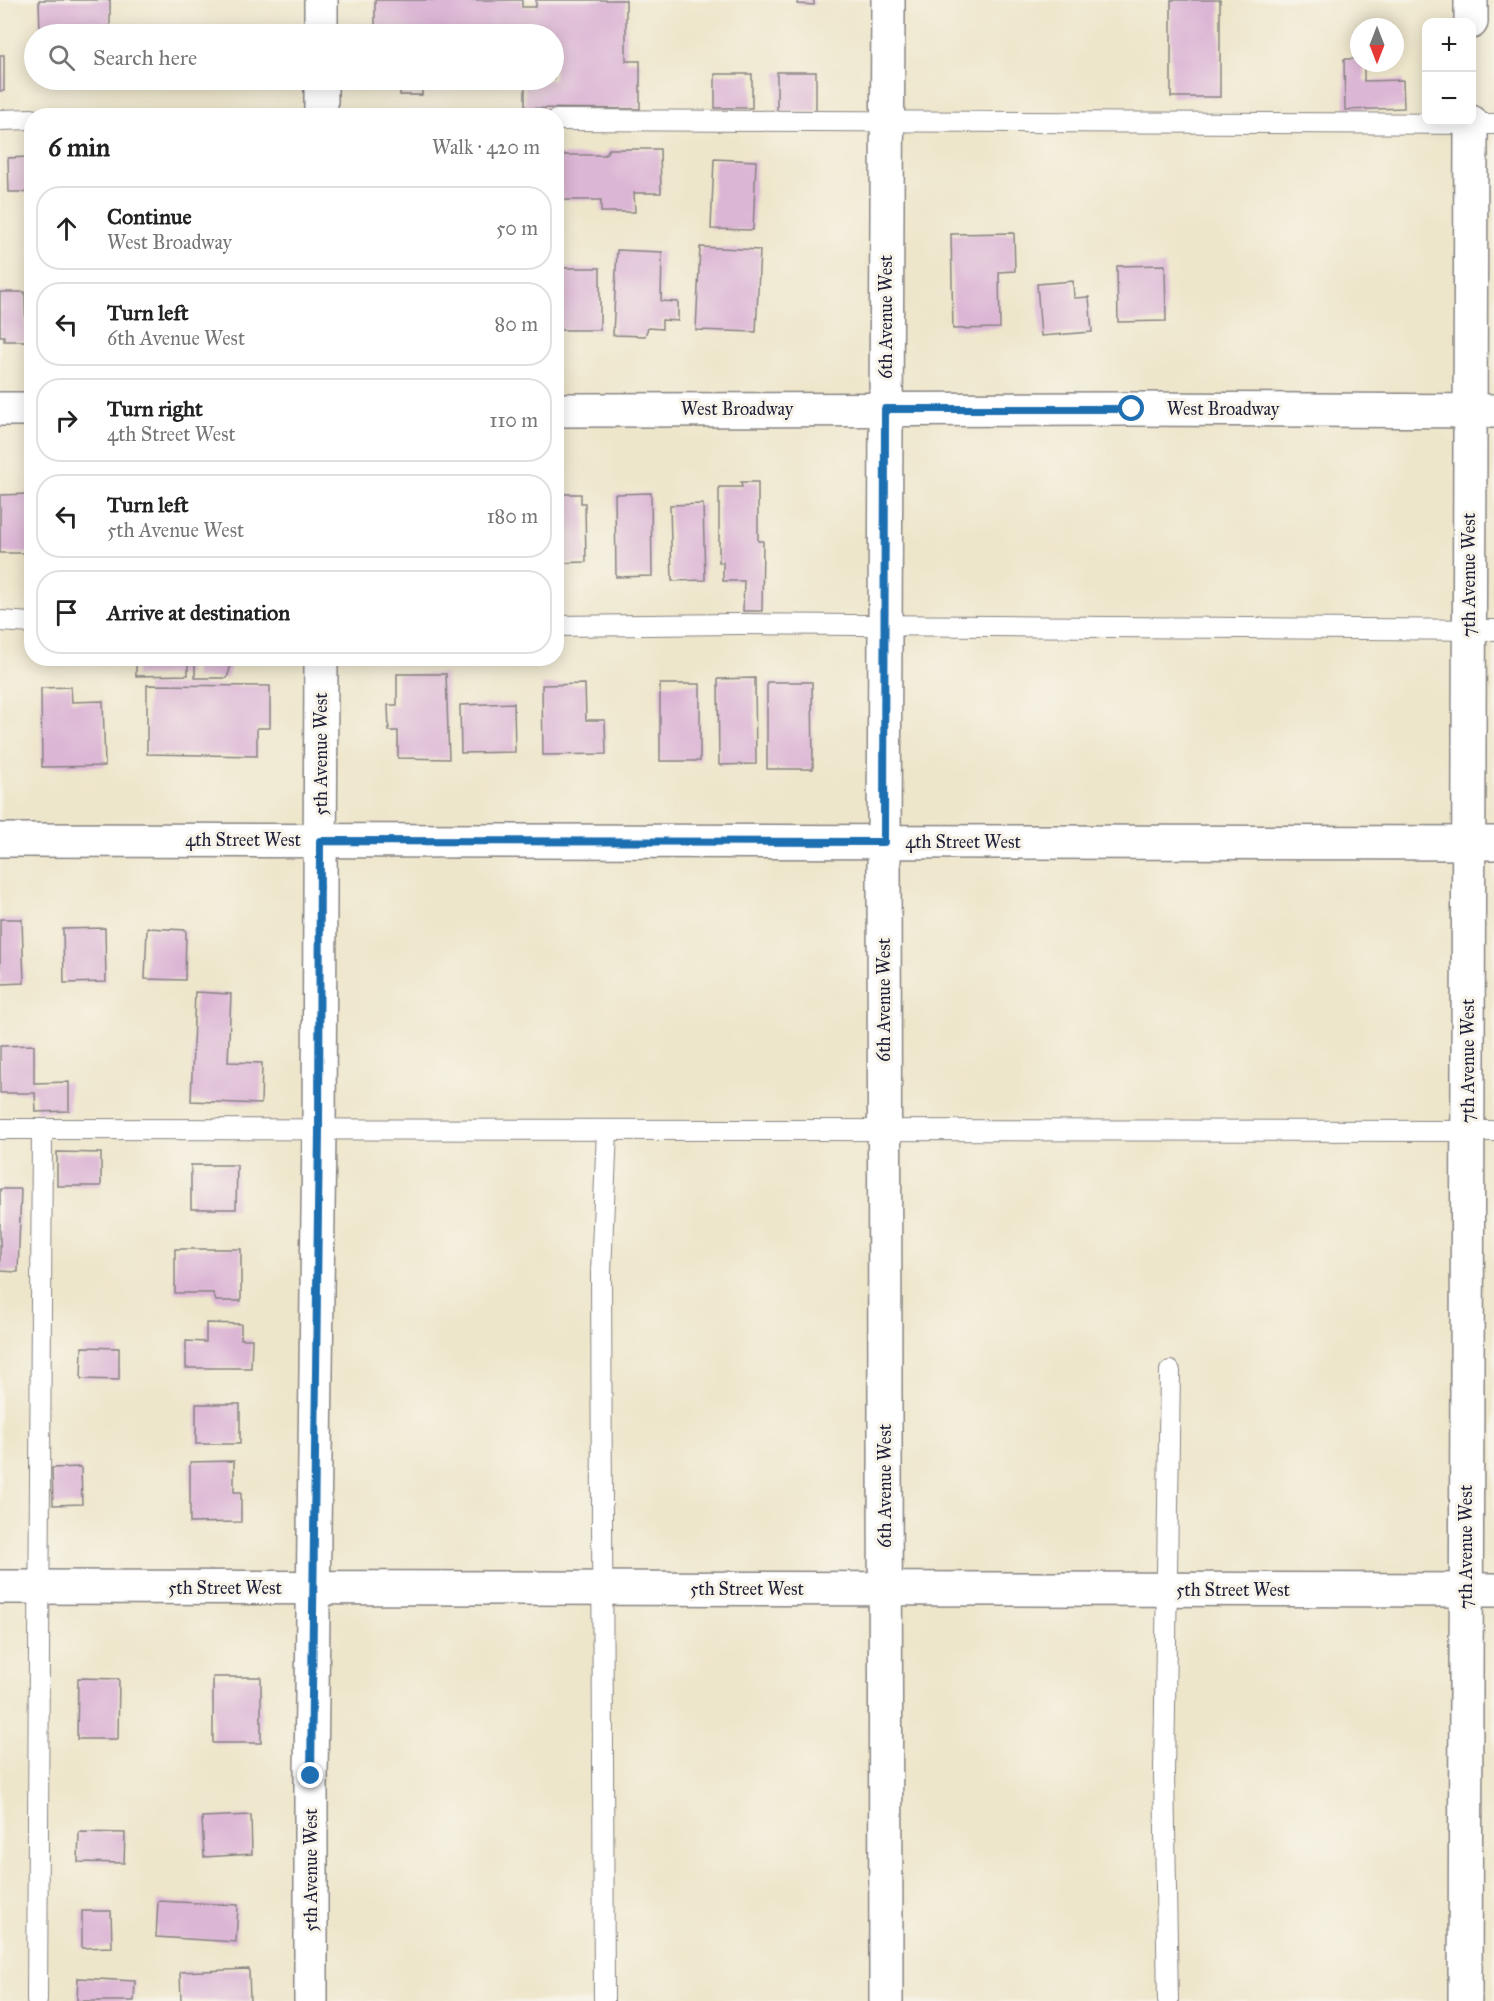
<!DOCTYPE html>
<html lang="en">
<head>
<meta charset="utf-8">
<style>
  :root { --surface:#fff; --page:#f2f2f2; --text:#222; --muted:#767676; --line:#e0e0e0 }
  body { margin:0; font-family:"IM FELL Great Primer",serif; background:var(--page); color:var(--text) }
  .controls { position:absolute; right:18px; top:18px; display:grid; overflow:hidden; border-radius:12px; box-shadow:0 3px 15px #0003 }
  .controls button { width:54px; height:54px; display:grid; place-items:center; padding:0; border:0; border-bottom:2px solid var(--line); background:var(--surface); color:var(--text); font:30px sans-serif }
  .compass { position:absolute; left:1350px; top:18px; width:54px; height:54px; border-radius:50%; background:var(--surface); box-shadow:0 3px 15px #0003; rotate:180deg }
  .stop { position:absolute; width:18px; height:18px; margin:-14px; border:4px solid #1f6fb2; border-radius:50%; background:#fff }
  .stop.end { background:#1f6fb2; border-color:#fff; box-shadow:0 2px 6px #0008 }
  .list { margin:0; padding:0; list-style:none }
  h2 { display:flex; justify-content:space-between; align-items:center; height:78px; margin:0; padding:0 24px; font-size:26px }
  h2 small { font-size:20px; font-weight:400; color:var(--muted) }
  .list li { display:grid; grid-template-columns:39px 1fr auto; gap:18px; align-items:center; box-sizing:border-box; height:84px; margin:0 12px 12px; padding:0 12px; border:2px solid var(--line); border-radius:24px }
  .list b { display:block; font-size:22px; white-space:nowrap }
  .list p { margin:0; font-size:20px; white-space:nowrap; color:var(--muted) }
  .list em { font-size:20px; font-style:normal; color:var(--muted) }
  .icon { flex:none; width:33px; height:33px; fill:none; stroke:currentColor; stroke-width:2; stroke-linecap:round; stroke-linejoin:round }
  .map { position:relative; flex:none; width:1494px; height:2001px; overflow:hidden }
  .search { position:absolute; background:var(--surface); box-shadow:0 3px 15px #0003; left:24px; top:24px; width:540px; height:66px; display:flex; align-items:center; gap:15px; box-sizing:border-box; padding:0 21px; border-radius:33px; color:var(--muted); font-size:22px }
  .panel { position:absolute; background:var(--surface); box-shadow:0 3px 15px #0003; left:24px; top:108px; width:540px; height:558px; border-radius:24px }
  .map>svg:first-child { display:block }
  .building { fill:#dcb6d5 }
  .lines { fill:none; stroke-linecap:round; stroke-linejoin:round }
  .service-casing { stroke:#888483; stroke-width:22 }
  .minor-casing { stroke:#888483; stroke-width:36 }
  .tertiary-casing { stroke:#888483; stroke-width:36 }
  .service { stroke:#fff; stroke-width:20 }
  .minor { stroke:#fff; stroke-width:33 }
  .tertiary { stroke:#fff; stroke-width:33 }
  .route { stroke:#1f6fb2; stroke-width:8 }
  .labels { text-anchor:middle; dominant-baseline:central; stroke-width:6; stroke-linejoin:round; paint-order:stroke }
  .street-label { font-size:18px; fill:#22223b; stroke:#f7f3e8 }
</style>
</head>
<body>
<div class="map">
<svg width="1494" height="2001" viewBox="0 0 1494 2001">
  <rect width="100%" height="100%" fill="#f7f3e8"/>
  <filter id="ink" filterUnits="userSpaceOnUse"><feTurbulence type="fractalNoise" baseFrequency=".0167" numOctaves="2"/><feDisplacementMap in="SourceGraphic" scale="12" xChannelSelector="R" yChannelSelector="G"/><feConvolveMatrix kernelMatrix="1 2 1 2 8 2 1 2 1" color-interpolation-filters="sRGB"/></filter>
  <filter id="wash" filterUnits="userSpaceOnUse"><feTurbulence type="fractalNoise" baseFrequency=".008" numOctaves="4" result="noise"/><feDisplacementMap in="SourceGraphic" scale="24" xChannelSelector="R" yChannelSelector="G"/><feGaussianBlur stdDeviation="1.35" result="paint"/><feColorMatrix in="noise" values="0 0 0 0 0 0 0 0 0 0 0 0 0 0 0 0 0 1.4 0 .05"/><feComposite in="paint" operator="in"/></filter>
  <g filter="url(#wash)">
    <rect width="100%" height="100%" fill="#eee6cb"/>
    <g id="blocks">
      <!-- building -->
      <g class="building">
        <polygon points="39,0 110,0 110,34 40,34"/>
        <polygon points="375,0 522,0 522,7 536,7 536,0 626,0 626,61 640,61 640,109 525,108 525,80 554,80 554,34 375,34"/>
        <polygon points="798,0 814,0 814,5 797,4"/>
        <rect x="1171" y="0" width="49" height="97"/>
        <rect x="0" y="55" width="4" height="36"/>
        <polygon points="1344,59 1359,59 1359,63 1364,63 1364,81 1403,80 1404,108 1345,110"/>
        <rect x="777" y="72" width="39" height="39"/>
        <rect x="715" y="74" width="37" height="34"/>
        <polygon points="400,80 455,80 455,84 422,83 422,95 400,95"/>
        <polygon points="609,149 660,149 661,193 634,193 635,212 601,212 601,200 559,200 558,155 605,155"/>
        <polygon points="28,157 29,192 9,192 8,158"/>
        <polygon points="714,159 756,161 753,230 711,229"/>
        <polygon points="1014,233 1015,271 999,272 1000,328 953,329 951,234"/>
        <polygon points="700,247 760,250 756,332 696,330"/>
        <polygon points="617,250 662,252 661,301 678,302 678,321 662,320 662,329 648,328 645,336 613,335"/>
        <polygon points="1165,265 1166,321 1118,322 1117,266"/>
        <rect x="556" y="268" width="44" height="62"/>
        <polygon points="1073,281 1074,298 1089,297 1092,332 1041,336 1037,284"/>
        <polygon points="0,292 25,292 26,341 4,341 4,336 0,336"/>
        <polygon points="741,482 758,482 758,541 763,541 762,611 743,611 744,581 723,581 723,562 719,562 719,487 742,487"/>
        <polygon points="651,493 652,576 616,577 615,494"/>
        <polygon points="30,494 31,553 0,553 0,495"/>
        <polygon points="556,494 581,494 581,503 585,503 586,562 556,563"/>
        <polygon points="703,504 705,580 672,581 670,505"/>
        <polygon points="136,658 188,658 188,675 136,676"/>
        <polygon points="195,658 255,658 255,661 232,662 227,678 195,678"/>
        <polygon points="397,674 446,674 449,759 398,758 398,731 389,731 388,705 397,705"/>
        <polygon points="755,678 756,764 719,765 718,679"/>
        <polygon points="767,682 812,682 813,769 767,769"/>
        <polygon points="585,684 586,720 605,720 606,754 543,755 542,685"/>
        <rect x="660" y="684" width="40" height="77"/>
        <polygon points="147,685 270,686 270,728 257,728 257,756 147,754"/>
        <polygon points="71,687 72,702 103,701 105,766 42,767 41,688"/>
        <polygon points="514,703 515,752 461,753 460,705"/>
        <polygon points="0,919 22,919 24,983 0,984"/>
        <polygon points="105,928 106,982 64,983 63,929"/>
        <polygon points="147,928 186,930 185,980 145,979"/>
        <polygon points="195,992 231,994 228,1062 262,1063 261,1104 191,1101"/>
        <polygon points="34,1045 34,1083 69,1082 69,1111 36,1112 35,1093 0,1093 0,1046"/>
        <polygon points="57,1152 101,1153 101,1186 57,1186"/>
        <polygon points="191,1165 237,1165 236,1209 191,1209"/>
        <polygon points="0,1189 21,1189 18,1272 0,1271"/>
        <polygon points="175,1249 241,1249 241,1301 216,1301 213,1293 175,1293"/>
        <polygon points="206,1323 241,1324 241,1339 252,1339 251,1368 186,1368 186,1341 206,1342"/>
        <polygon points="82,1347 119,1348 119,1380 81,1379"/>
        <rect x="196" y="1404" width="44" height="40"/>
        <polygon points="234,1461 234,1492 241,1492 241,1522 190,1523 190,1462"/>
        <polygon points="81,1467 82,1504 53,1505 52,1468"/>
        <rect x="213" y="1677" width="48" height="66"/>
        <polygon points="78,1678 119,1679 118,1739 77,1739"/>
        <polygon points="251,1815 252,1854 204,1857 202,1817"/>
        <polygon points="79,1832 125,1833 124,1863 78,1862"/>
        <polygon points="158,1901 238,1905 236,1942 156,1937"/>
        <polygon points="82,1911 111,1911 112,1947 82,1948"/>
        <polygon points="249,1969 250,2001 181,2001 180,1972"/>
        <polygon points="78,1978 135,1981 134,2001 77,2001"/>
      </g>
    </g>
  </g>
  <g filter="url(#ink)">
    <use href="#blocks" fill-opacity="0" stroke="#888483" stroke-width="1.5"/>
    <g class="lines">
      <defs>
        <g id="service">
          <polyline points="0,120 32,119"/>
          <polyline points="556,120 1494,124"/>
          <polyline points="0,621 32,623"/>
          <polyline points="556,626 737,624 1494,630"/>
          <polyline points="0,1129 1494,1131"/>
          <polyline points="37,2001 42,1129"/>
          <polyline points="604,2001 601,1273 607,1130"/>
          <polyline points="1168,2001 1164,1773 1170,1371"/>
        </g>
        <g id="minor">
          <polyline points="1471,22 1471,0"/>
          <polyline points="321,34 321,0"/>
          <polyline points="321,116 321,80"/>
          <polyline points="0,409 32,409"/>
          <polyline points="556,410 1132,409 1494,411"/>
          <polyline points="0,840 1494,843"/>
          <polyline points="0,1587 1494,1590"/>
          <polyline points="311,2001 311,1776 319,1130 321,658"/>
          <polyline points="1465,2001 1471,122"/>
        </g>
        <polyline id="tertiary" points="886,2001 884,842 888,0"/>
      </defs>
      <!-- service casing -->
      <use href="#service" class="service-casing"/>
      <!-- minor casing -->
      <use href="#minor" class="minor-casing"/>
      <!-- tertiary casing -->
      <use href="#tertiary" class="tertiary-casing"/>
      <!-- service -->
      <use href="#service" class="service"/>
      <!-- minor -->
      <use href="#minor" class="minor"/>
      <!-- tertiary -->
      <use href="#tertiary" class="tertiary"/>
    </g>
  </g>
  <g class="lines" filter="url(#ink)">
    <!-- route -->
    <polyline class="route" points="311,1776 319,1130 320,841 884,842 885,409 1132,409"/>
  </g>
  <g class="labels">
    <!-- street labels -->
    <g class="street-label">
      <text transform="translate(886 317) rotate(-90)">6th Avenue West</text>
      <text x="737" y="409">West Broadway</text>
      <text x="1223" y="409">West Broadway</text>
      <text transform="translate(1469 575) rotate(-90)">7th Avenue West</text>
      <text transform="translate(321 754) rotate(-90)">5th Avenue West</text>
      <text x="243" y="840">4th Street West</text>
      <text x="963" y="842">4th Street West</text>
      <text transform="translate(884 1000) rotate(-90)">6th Avenue West</text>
      <text transform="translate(1468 1061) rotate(-90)">7th Avenue West</text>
      <text transform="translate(885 1486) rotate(-90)">6th Avenue West</text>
      <text transform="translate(1466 1547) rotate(-90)">7th Avenue West</text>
      <text x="225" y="1588">5th Street West</text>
      <text x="747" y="1589">5th Street West</text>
      <text x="1233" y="1590">5th Street West</text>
      <text transform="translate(311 1870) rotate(-90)">5th Avenue West</text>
    </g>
  </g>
</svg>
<div class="controls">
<button>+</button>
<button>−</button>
</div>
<svg class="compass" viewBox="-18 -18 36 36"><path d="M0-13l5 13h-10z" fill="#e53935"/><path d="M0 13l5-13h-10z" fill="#767676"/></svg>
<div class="stop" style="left:1132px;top:409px"></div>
<div class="stop end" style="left:311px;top:1776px"></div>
<div class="search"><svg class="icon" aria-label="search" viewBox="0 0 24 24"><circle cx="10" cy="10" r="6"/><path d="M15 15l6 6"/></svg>Search here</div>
<section class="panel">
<h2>6 min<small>Walk · 420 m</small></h2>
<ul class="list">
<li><svg class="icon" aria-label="ahead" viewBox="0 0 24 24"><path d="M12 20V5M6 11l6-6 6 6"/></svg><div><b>Continue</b><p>West Broadway</p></div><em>50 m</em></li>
<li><svg class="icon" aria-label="left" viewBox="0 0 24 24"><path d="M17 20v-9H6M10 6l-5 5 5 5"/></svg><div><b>Turn left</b><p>6th Avenue West</p></div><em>80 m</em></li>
<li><svg class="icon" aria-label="right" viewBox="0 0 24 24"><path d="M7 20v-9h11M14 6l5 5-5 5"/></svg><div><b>Turn right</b><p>4th Street West</p></div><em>110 m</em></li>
<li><svg class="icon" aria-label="left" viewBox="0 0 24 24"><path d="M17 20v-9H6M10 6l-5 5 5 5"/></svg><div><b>Turn left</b><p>5th Avenue West</p></div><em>180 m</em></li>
<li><svg class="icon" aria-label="arrive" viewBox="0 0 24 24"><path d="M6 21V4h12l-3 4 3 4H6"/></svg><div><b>Arrive at destination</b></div></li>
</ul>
</section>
</div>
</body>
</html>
